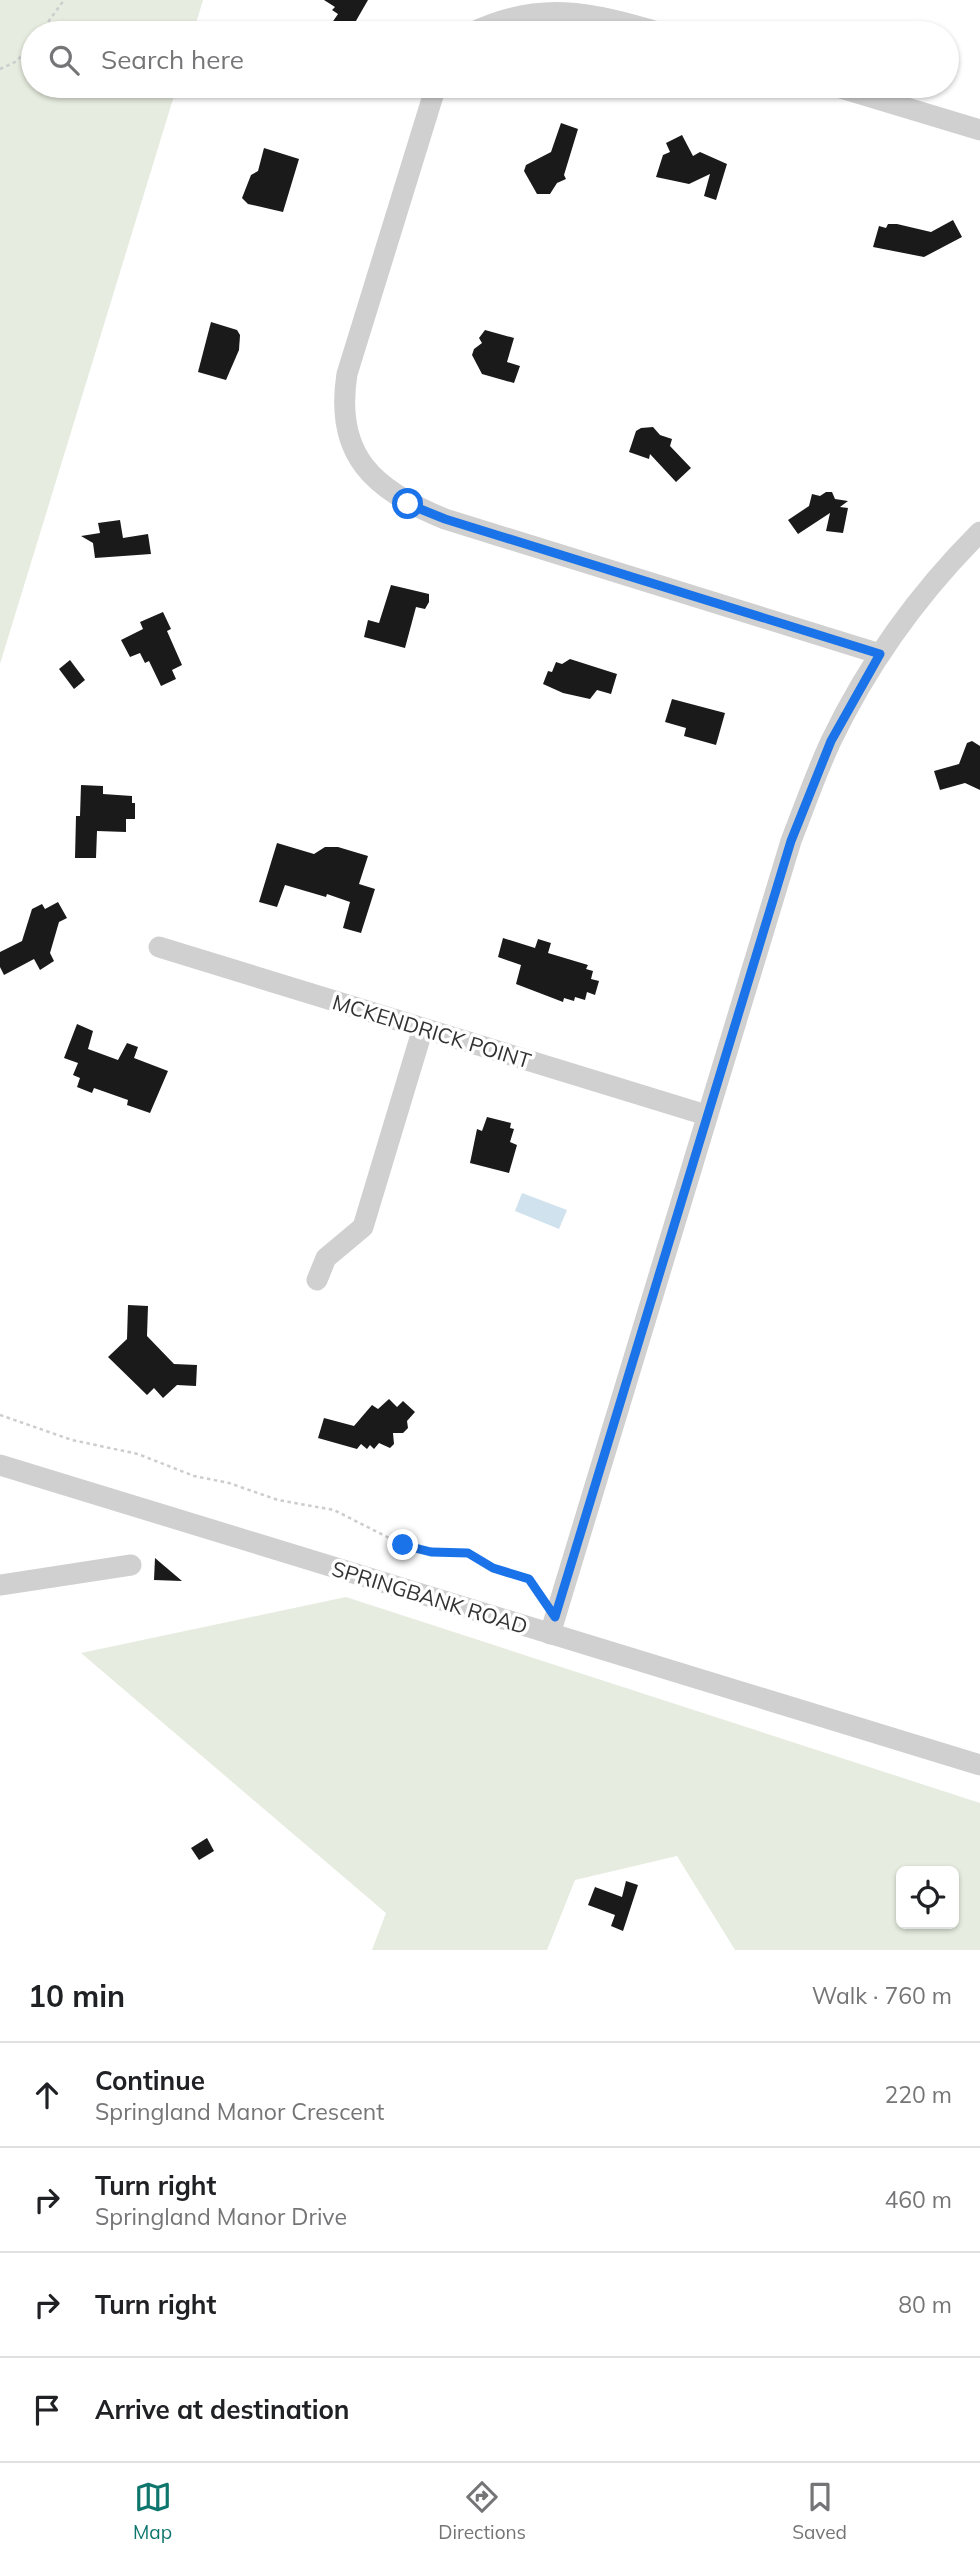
<!DOCTYPE html>
<html lang="en">
<head>
<meta charset="utf-8">
<style>
  :root { --surface:#fff; --page:#f2f2f2; --text:#202124; --muted:#757577; --line:#e0e0e0; --accent:#0f766e }
  body { margin:0; font-family:Mulish,sans-serif; background:var(--page); color:var(--text) }
  .controls { position:absolute; right:21px; bottom:21px; display:grid; overflow:hidden; border-radius:10px; box-shadow:0 2px 5px #0004 }
  .controls button { width:63px; height:63px; display:grid; place-items:center; padding:0; border:0; border-bottom:2px solid var(--line); background:var(--surface); color:var(--text); font:35px sans-serif }
  .stop { position:absolute; width:21px; height:21px; margin:-16px; border:5px solid #1a73e8; border-radius:50%; background:#fff }
  .stop.end { background:#1a73e8; border-color:#fff; box-shadow:0 2px 7px #0008 }
  .list { margin:0; padding:0; list-style:none }
  h2 { display:flex; justify-content:space-between; align-items:center; height:91px; margin:0; padding:0 28px; font-size:30px }
  h2 small { font-size:23px; font-weight:400; color:var(--muted) }
  .list li { display:grid; grid-template-columns:46px 1fr auto; gap:21px; align-items:center; box-sizing:border-box; height:105px; padding:0 28px; border-top:2px solid var(--line) }
  .list b { display:block; font-size:26px; white-space:nowrap }
  .list p { margin:0; font-size:23px; white-space:nowrap; color:var(--muted) }
  .list em { font-size:23px; font-style:normal; color:var(--muted) }
  .icon { flex:none; width:38px; height:38px; fill:none; stroke:currentColor; stroke-width:2; stroke-linecap:round; stroke-linejoin:round }
  .map { position:relative; flex:none; width:980px; height:1950px; overflow:hidden }
  .search { position:absolute; background:var(--surface); box-shadow:0 2px 5px #0004; left:21px; right:21px; top:21px; height:77px; display:flex; align-items:center; gap:18px; box-sizing:border-box; padding:0 24px; border-radius:38px; color:var(--muted); font-size:26px }
  .sheet { height:511px; background:var(--surface) }
  nav { display:flex; justify-content:space-around; align-items:center; box-sizing:border-box; height:98px; border-top:2px solid var(--line); background:var(--surface); font-size:19px; color:var(--muted) }
  nav a { display:grid; justify-items:center; gap:4px }
  nav .on { color:var(--accent) }
  .map>svg:first-child { display:block }
  .green { fill:#e6ecdf; fill-rule:evenodd }
  .water { fill:#cfe2ee }
  .building { fill:#1a1a1a }
  .lines { fill:none; stroke-linecap:round; stroke-linejoin:round }
  .path { stroke:#cdcdcd; stroke-width:2.5; stroke-dasharray:3.5 3.5; stroke-linecap:butt }
  .minor { stroke:#d0d0d0; stroke-width:21 }
  .route { stroke:#1a73e8; stroke-width:9 }
  .labels { text-anchor:middle; dominant-baseline:central; stroke-width:7; stroke-linejoin:round; paint-order:stroke }
  .street-label { font-size:21px; fill:#333; stroke:#fff }
</style>
</head>
<body>
<div class="map">
<svg width="980" height="1950" viewBox="0 0 980 1950">
  <rect width="100%" height="100%" fill="#fff"/>
  <!-- green -->
  <g class="green">
    <polygon points="0,0 203,0 193,33 33,33 33,86 177,86 0,664"/>
    <path d="M346 1597 980 1803V1950H735L677 1856 575 1880 547 1950H372L386 1913 81 1653ZM901 1871H954V1924H901Z"/>
  </g>
  <!-- water -->
  <polygon class="water" points="522,1193 567,1210 559,1229 515,1211"/>
  <!-- building -->
  <g class="building">
    <polygon points="324,0 368,0 349,33 325,33 338,14 332,10 335,7"/>
    <polygon points="561,123 578,129 564,175 566,179 557,183 550,194 537,194 524,171 526,165 551,152"/>
    <polygon points="682,135 693,156 700,152 727,164 716,200 704,196 710,174 689,184 656,177 663,155 670,152 666,143"/>
    <polygon points="264,148 299,159 283,212 248,204 242,198 251,175 258,171"/>
    <polygon points="953,220 962,237 924,257 873,247 879,226 886,228 888,224 897,224 931,232"/>
    <polygon points="211,322 237,330 240,335 239,350 226,380 198,372"/>
    <polygon points="485,330 514,338 507,362 520,366 514,383 482,374 472,355 474,349 482,343 479,338"/>
    <polygon points="641,428 653,427 660,435 672,439 670,446 691,468 676,482 650,454 649,459 629,452 636,431"/>
    <polygon points="826,492 832,492 835,499 848,501 840,507 848,508 843,533 826,531 830,513 798,534 788,520 809,506 812,494 820,496"/>
    <polygon points="120,520 123,538 148,534 151,554 95,558 93,543 81,536 100,533 98,523"/>
    <polygon points="391,585 429,594 429,602 425,609 416,607 405,648 364,637 368,620 379,623"/>
    <polygon points="163,612 171,629 167,631 182,665 172,670 176,679 161,686 149,661 145,663 140,653 130,657 121,640 143,629 140,622"/>
    <polygon points="570,659 617,674 611,694 597,690 590,699 563,693 543,684 548,671 552,672 556,662 562,664"/>
    <polygon points="70,660 85,680 74,689 59,669"/>
    <polygon points="672,699 725,713 716,745 684,736 686,728 665,722"/>
    <polygon points="972,741 980,746 980,790 965,783 940,790 934,771 959,764 967,743"/>
    <polygon points="81,785 103,786 103,794 132,796 132,803 135,803 135,819 126,819 126,832 97,831 96,858 75,858 76,816 80,816"/>
    <polygon points="277,843 314,854 325,847 338,847 368,856 359,884 375,889 361,933 343,928 350,902 327,894 326,897 285,885 277,907 259,902"/>
    <polygon points="58,902 67,918 59,922 50,953 54,961 40,970 34,959 4,975 0,967 0,952 22,941 32,909 42,904 45,909"/>
    <polygon points="503,938 535,948 538,939 551,943 548,953 588,965 586,969 593,971 591,979 599,981 595,995 587,992 585,1000 575,997 574,1001 564,998 563,1002 516,984 521,965 498,957"/>
    <polygon points="77,1024 93,1031 88,1049 118,1060 127,1043 138,1047 134,1058 168,1071 150,1113 127,1105 128,1100 94,1088 92,1093 77,1087 80,1078 73,1075 78,1063 64,1058"/>
    <polygon points="487,1117 511,1123 510,1128 514,1129 510,1142 517,1145 509,1173 470,1163 477,1129 482,1131"/>
    <polygon points="128,1305 148,1306 147,1336 174,1364 197,1365 196,1386 177,1385 163,1398 154,1388 147,1395 108,1357 127,1339"/>
    <polygon points="389,1399 397,1407 403,1401 415,1412 407,1421 408,1428 403,1433 393,1433 394,1444 390,1448 379,1443 374,1449 370,1445 367,1449 361,1444 357,1449 318,1438 324,1418 354,1426 372,1405 378,1409"/>
    <polygon points="155,1558 182,1581 154,1580"/>
    <polygon points="207,1838 214,1851 199,1860 191,1848"/>
    <polygon points="626,1881 638,1885 623,1931 611,1926 615,1915 588,1905 595,1887 622,1897"/>
  </g>
  <g class="lines">
    <!-- path -->
    <g class="path">
      <polyline points="40,33 64,0"/>
      <polyline points="0,69 17,61 33,42"/>
      <polyline points="0,1415 72,1440 138,1454 194,1476 229,1483 278,1500 334,1510 403,1545 431,1552 468,1554 493,1568 529,1579 543,1600"/>
    </g>
    <!-- minor -->
    <g class="minor">
      <path d="M471 33C539 0 590 12 661 33"/>
      <path d="M436 86 347 374C334 456 374 490 445 519L880 654"/>
      <polyline points="834,86 980,130"/>
      <polyline points="159,947 706,1115"/>
      <polyline points="317,1280 326,1258 363,1227 423,1028"/>
      <polyline points="0,1465 980,1765"/>
      <polyline points="0,1585 131,1565"/>
      <path d="M550 1634 791 841C804 808 816 773 831 741 868 664 920 592 980 532"/>
    </g>
  </g>
  <g class="lines">
    <!-- route -->
    <polyline class="route" points="403,1545 431,1552 468,1553 493,1568 529,1579 555,1617 791,841 831,741 880,654 445,519 408,504"/>
  </g>
  <g class="labels">
    <!-- street labels -->
    <g class="street-label">
      <text transform="translate(432 1031) rotate(17)">MCKENDRICK POINT</text>
      <text transform="translate(430 1597) rotate(17)">SPRINGBANK ROAD</text>
    </g>
  </g>
</svg>
<div class="controls">
<button><svg class="icon" aria-label="locate" viewBox="0 0 24 24"><circle cx="12" cy="12" r="6"/><path d="M12 2v4M12 18v4M2 12h4M18 12h4"/></svg></button>
</div>
<div class="stop" style="left:408px;top:504px"></div>
<div class="stop end" style="left:403px;top:1545px"></div>
<div class="search"><svg class="icon" aria-label="search" viewBox="0 0 24 24"><circle cx="10" cy="10" r="6"/><path d="M15 15l6 6"/></svg>Search here</div>
</div>
<section class="sheet">
<h2>10 min<small>Walk · 760 m</small></h2>
<ul class="list">
<li><svg class="icon" aria-label="ahead" viewBox="0 0 24 24"><path d="M12 20V5M6 11l6-6 6 6"/></svg><div><b>Continue</b><p>Springland Manor Crescent</p></div><em>220 m</em></li>
<li><svg class="icon" aria-label="right" viewBox="0 0 24 24"><path d="M7 20v-9h11M14 6l5 5-5 5"/></svg><div><b>Turn right</b><p>Springland Manor Drive</p></div><em>460 m</em></li>
<li><svg class="icon" aria-label="right" viewBox="0 0 24 24"><path d="M7 20v-9h11M14 6l5 5-5 5"/></svg><div><b>Turn right</b></div><em>80 m</em></li>
<li><svg class="icon" aria-label="arrive" viewBox="0 0 24 24"><path d="M6 21V4h12l-3 4 3 4H6"/></svg><div><b>Arrive at destination</b></div></li>
</ul>
</section>
<nav>
<a class="on"><svg class="icon" aria-label="map" viewBox="0 0 24 24"><path d="M3 6l6-2 6 2 6-2v14l-6 2-6-2-6 2zM9 4v14M15 6v14"/></svg>Map</a>
<a><svg class="icon" aria-label="directions" viewBox="0 0 24 24"><path d="M12 3l9 9-9 9-9-9zM9 14v-3h6M13 9l2 2-2 2"/></svg>Directions</a>
<a><svg class="icon" aria-label="saved" viewBox="0 0 24 24"><path d="M7 4h10v16l-5-4-5 4z"/></svg>Saved</a>
</nav>
</body>
</html>
